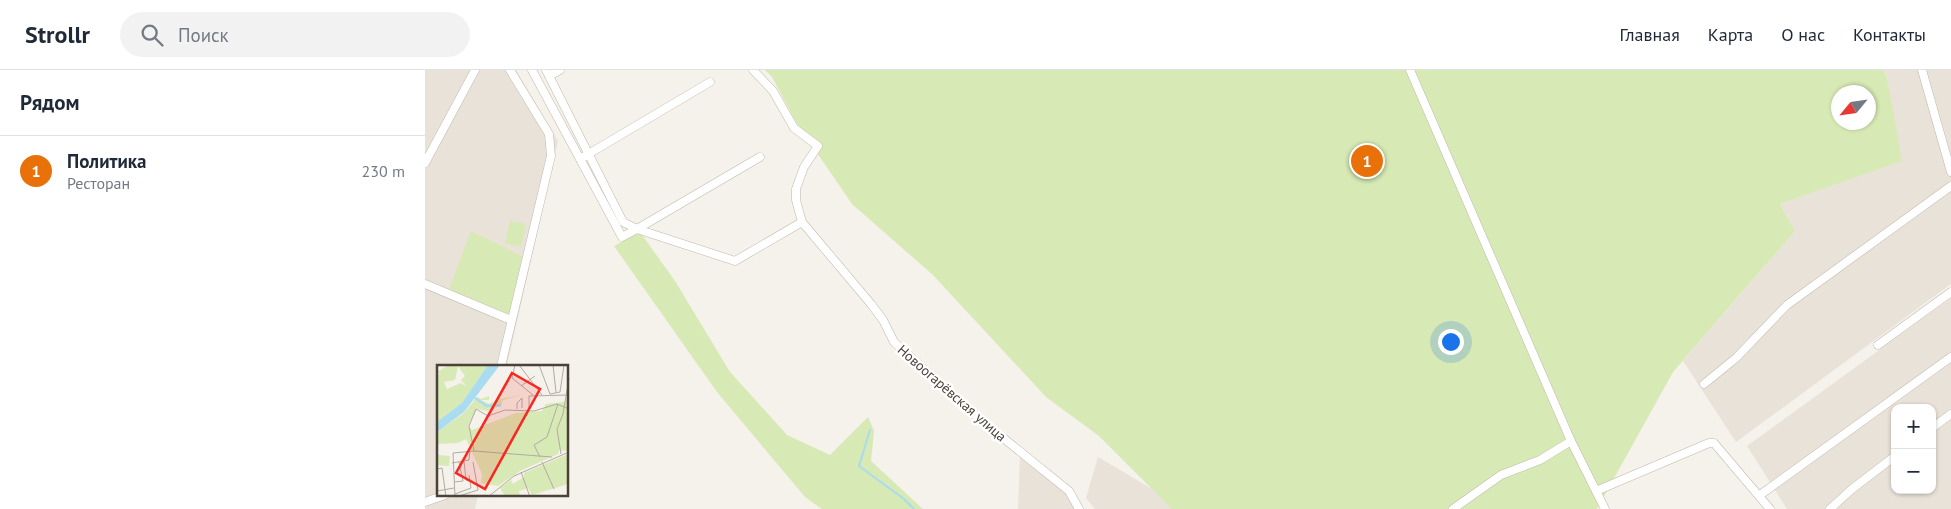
<!DOCTYPE html>
<html lang="ru">
<head>
<meta charset="utf-8">
<style>
  :root { --surface:#fff; --page:#f2f2f3; --text:#1f2937; --muted:#747a83; --line:#e0e1e3; --accent:#ea580c }
  body { margin:0; font-family:"PT Sans",sans-serif; background:var(--page); color:var(--text) }
  .controls { position:absolute; right:15px; bottom:15px; display:grid; overflow:hidden; border-radius:10px; box-shadow:0 1px 4px #0004 }
  .controls button { width:45px; height:45px; display:grid; place-items:center; padding:0; border:0; border-bottom:1px solid var(--line); background:var(--surface); color:var(--text); font:25px sans-serif }
  .compass { position:absolute; left:1406px; top:15px; width:45px; height:45px; border-radius:50%; background:var(--surface); box-shadow:0 1px 4px #0004; rotate:241deg }
  .you { position:absolute; left:1025px; top:271px; width:18px; height:18px; margin:-12px; border:4px solid #fff; border-radius:50%; background:#1a73e8; box-shadow:0 0 0 8px #1a73e833 }
  .badge { display:grid; place-items:center; width:32px; height:32px; border-radius:50%; background:var(--accent); color:#fff; font-size:16px; font-weight:700 }
  .pin { position:absolute; translate:-50% -50%; border:2px solid #fff; box-shadow:0 1px 5px #0006 }
  .list { margin:0; padding:0; list-style:none }
  h2 { display:flex; justify-content:space-between; align-items:center; height:65px; margin:0; padding:0 20px; font-size:21px }
  h2 small { font-size:16px; font-weight:400; color:var(--muted) }
  .list li { display:grid; grid-template-columns:32px 1fr auto; gap:15px; align-items:center; box-sizing:border-box; height:70px; padding:0 20px; border-top:1px solid var(--line) }
  .list b { display:block; font-size:19px; white-space:nowrap }
  .list p { margin:0; font-size:16px; white-space:nowrap; color:var(--muted) }
  .list em { font-size:16px; font-style:normal; color:var(--muted) }
  .icon { flex:none; width:28px; height:28px; fill:none; stroke:currentColor; stroke-width:2; stroke-linecap:round; stroke-linejoin:round }
  .map { position:relative; flex:none; width:1526px; height:439px; overflow:hidden }
  header { display:flex; align-items:center; gap:30px; box-sizing:border-box; height:70px; padding:0 25px; background:var(--surface); border-bottom:1px solid var(--line) }
  header strong { font-size:24px }
  nav { display:flex; gap:28px; margin-inline-start:auto; font-size:18px }
  .search { width:350px; height:45px; background:var(--page); display:flex; align-items:center; gap:12px; box-sizing:border-box; padding:0 18px; border-radius:28px; color:var(--muted); font-size:19px }
  main { display:flex }
  aside { flex:1; background:var(--surface) }
  .map>svg:first-child { display:block }
  .residential { fill:#e9e2d9; fill-rule:evenodd }
  .green { fill:#d7e9b4; fill-rule:evenodd }
  .lines { fill:none; stroke-linecap:round; stroke-linejoin:round }
  .stream { stroke:#a9dbf1; stroke-width:2 }
  .minor-casing { stroke:#c1b8ad; stroke-width:9 }
  .minor { stroke:#fff; stroke-width:8 }
  .labels { text-anchor:middle; dominant-baseline:central; stroke-width:5; stroke-linejoin:round; paint-order:stroke }
  .street-label { font-size:14px; fill:#4a4138; stroke:#fff }
  .inset-river { fill:none; stroke:#a9dbf1; stroke-width:2.5 }
  .inset-road { fill:none; stroke:#b1aba3; stroke-width:1 }
  .view { fill:#f8271f; fill-opacity:0.15; stroke:#f8271f; stroke-width:2.5 }
  .inset-edge { fill:none; stroke:#4a4138; stroke-width:2.5 }
</style>
</head>
<body>
<header>
<strong>Strollr</strong>
<div class="search"><svg class="icon" aria-label="search" viewBox="0 0 24 24"><circle cx="10" cy="10" r="6"/><path d="M15 15l6 6"/></svg>Поиск</div>
<nav><a>Главная</a><a>Карта</a><a>О нас</a><a>Контакты</a></nav>
</header>
<main>
<aside>
<h2>Рядом<small></small></h2>
<ul class="list">
<li><span class="badge" style="background:#e8710a">1</span><div><b>Политика</b><p>Ресторан</p></div><em>230 m</em></li>
</ul>
</aside>
<div class="map">
<svg width="1526" height="439" viewBox="0 0 1526 439">
  <rect width="100%" height="100%" fill="#f5f1eb"/>
  <!-- residential -->
  <g class="residential">
    <polygon points="0,0 91,0 133,71 82,296 14,296 14,425 53,425 50,439 0,439"/>
    <polygon points="1457,0 1526,0 1526,214 1311,372 1258,291 1370,161 1355,134 1476,91 1462,7"/>
    <path d="M1526 228V439H1362L1322 376ZM1470 338H1507V420H1470Z"/>
    <polygon points="595,386 641,420 649,439 593,439"/>
    <polygon points="673,387 761,439 670,439 661,428"/>
  </g>
  <!-- green -->
  <g class="green">
    <path d="M340 0H1457L1462 7 1477 91 1355 134 1370 161 1248 302 1172 439H747L674 366 621 327 508 205 427 134 371 52 347 7ZM1414 22H1444V52H1414Z"/>
    <polygon points="85,151 101,154 96,177 80,173"/>
    <polygon points="46,161 97,186 84,244 24,219"/>
    <polygon points="215,162 250,211 305,302 362,365 405,385 443,347 449,361 446,391 498,439 397,439 380,427 292,322 189,176"/>
  </g>
  <g class="lines">
    <!-- stream -->
    <polyline class="stream" points="445,360 434,396 479,429 489,439"/>
    <defs>
      <g id="minor">
        <polyline points="107,0 155,89 285,12"/>
        <polyline points="121,0 198,152 212,159"/>
        <polyline points="328,0 348,21 369,58 393,76 379,97 371,119 371,130 377,152 446,234 458,250 469,272 556,350 644,421 654,439"/>
        <polyline points="985,0 1146,371 1180,439"/>
        <polyline points="1497,0 1526,102"/>
        <polyline points="124,6 135,0"/>
        <polyline points="335,87 212,159 310,191 377,152"/>
        <polyline points="155,89 197,167 212,159"/>
        <polyline points="0,93 50,0"/>
        <polyline points="0,214 86,250"/>
        <polyline points="1453,275 1526,222"/>
        <polyline points="76,296 126,86 124,64 85,0"/>
        <polyline points="1279,314 1311,288 1362,235 1526,116"/>
        <polyline points="1507,358 1526,344"/>
        <polyline points="1171,421 1284,373 1289,373 1345,439"/>
        <polyline points="1335,425 1526,287"/>
        <polyline points="0,432 20,425"/>
        <polyline points="1028,439 1076,405 1115,390 1146,371"/>
        <polyline points="1405,439 1427,419 1470,386"/>
      </g>
    </defs>
    <!-- minor casing -->
    <use href="#minor" class="minor-casing"/>
    <!-- minor -->
    <use href="#minor" class="minor"/>
  </g>
  <g class="labels">
    <!-- street labels -->
    <g class="street-label">
      <text transform="translate(527 323) rotate(41)">Новоогарёвская улица</text>
    </g>
  </g>
  <!-- overview -->
  <g transform="translate(12 295)">
    <rect width="131" height="131" fill="#f5f1eb"/>
    <path d="M12 0H51L25 38 0 57V11L3 9 0 7ZM21 1 28 11 24 15 30 22 24 18 10 24 7 17 18 15ZM85 30 66 35 64 41 50 46 40 44 31 61 35 65 79 48 105 46 109 39 127 37 131 31V86L122 85 121 89 83 106 61 121 44 118 45 109 29 74 21 78 0 79V67L27 48 40 32 44 34 52 31V35H44L52 39 62 34ZM0 84 1 90 13 91 12 101 0 100ZM131 89V119L95 130 91 123 82 126 83 131H68L63 123 74 115 76 119 87 112V108Z" fill="#d7e9b4" fill-rule="evenodd"/>
    <path d="M51 0H63L27 47 0 67V57L25 38Z" fill="#a9dbf1"/>
    <path class="inset-river" d="M38 33 50 41 64 40"/>
    <path class="inset-road" d="M78 0 75 13 96 30M82 0 105 30M102 0 113 29 123 27M116 0 119 27M84 21 98 11M123 27 127 0M92 43V31L131 30M80 44V38L85 33V43M37 86 32 61 39 44 51 51 68 45 97 46 120 39 132 44M124 89 120 64 126 49 132 13M103 92 97 80 110 72 121 39M27 96 29 115 33 116M105 97 117 124M15 98 32 95 33 86M0 104 5 103 9 132M84 107 93 132M17 117 26 116 22 97M0 126 17 123M18 129 34 123 32 110M18 132 16 88 37 86 115 92M19 132 41 125 36 97M51 132 77 111 132 87"/>
    <path class="view" d="M75 8 103 24 48 124 19 108Z"/>
    <rect width="131" height="131" class="inset-edge"/>
  </g>
</svg>
<div class="controls">
<button>+</button>
<button>−</button>
</div>
<svg class="compass" viewBox="-18 -18 36 36"><path d="M0-13l5 13h-10z" fill="#e53935"/><path d="M0 13l5-13h-10z" fill="#747a83"/></svg>
<div class="you"></div>
<div class="pin badge" style="left:942px;top:91px;background:#e8710a">1</div>
</div>
</main>
</body>
</html>
